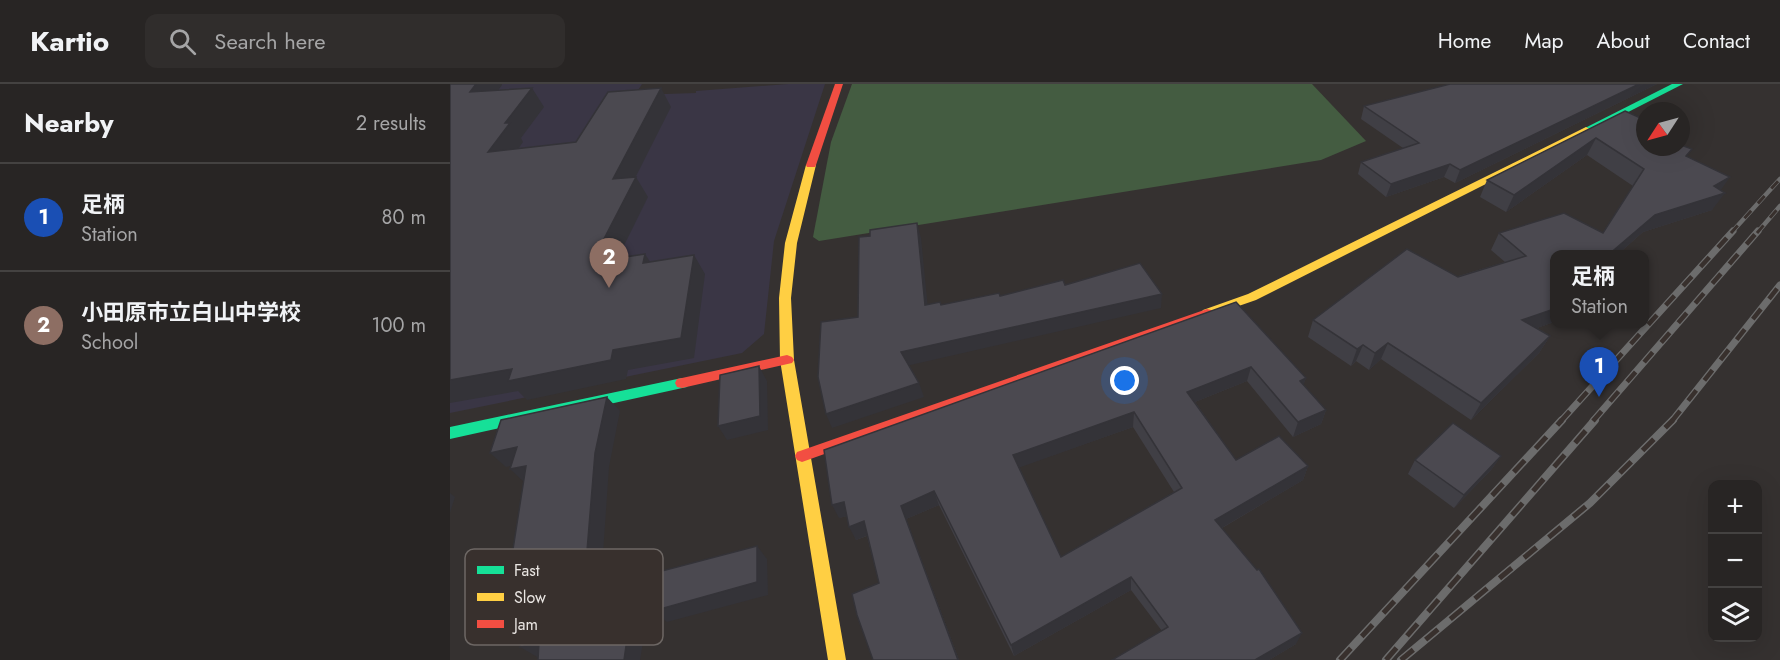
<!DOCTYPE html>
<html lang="en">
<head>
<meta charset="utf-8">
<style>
  :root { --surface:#282524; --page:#302d2c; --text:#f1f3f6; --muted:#a5a5a6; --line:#444241; --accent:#aba7a4 }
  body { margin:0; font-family:Jost,"Noto Sans JP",sans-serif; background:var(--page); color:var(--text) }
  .controls { position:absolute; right:18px; bottom:18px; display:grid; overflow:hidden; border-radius:12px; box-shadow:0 6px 24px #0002 }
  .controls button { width:54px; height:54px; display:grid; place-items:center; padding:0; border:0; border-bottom:2px solid var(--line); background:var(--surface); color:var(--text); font:30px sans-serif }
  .compass { position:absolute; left:1186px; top:18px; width:54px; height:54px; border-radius:50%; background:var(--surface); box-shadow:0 6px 24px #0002; rotate:234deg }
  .you { position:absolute; left:675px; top:297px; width:21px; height:21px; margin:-15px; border:4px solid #fff; border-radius:50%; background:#1a73e8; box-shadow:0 0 0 9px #1a73e833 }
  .badge { display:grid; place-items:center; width:39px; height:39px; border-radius:50%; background:var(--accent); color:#fff; font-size:20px; font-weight:700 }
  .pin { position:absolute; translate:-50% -50px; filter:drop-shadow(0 2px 3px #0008) }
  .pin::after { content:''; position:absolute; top:32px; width:21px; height:18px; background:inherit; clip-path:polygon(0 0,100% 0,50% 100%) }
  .popup { position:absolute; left:1100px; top:166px; width:99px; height:78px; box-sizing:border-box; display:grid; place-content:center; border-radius:12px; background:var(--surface); filter:drop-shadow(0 2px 4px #0005); font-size:20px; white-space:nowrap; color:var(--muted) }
  .popup b { font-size:22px; color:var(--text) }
  .popup::after { content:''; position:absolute; left:50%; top:100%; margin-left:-12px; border:12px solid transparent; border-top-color:var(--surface) }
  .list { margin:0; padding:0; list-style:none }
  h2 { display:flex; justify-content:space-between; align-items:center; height:78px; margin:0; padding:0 24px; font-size:26px }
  h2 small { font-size:20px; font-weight:400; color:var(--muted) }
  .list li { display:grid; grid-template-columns:39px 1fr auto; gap:18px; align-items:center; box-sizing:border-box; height:108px; padding:0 24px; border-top:2px solid var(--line) }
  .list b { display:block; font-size:22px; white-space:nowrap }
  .list p { margin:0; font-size:20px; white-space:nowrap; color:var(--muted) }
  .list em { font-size:20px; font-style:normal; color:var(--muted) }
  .icon { flex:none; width:33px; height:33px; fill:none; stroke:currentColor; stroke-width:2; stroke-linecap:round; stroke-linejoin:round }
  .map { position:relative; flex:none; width:1330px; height:576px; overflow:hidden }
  header { display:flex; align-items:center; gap:36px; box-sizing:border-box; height:84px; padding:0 30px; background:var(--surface); border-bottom:2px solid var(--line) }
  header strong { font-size:28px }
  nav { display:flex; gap:33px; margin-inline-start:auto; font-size:21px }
  .search { width:420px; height:54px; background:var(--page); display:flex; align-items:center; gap:15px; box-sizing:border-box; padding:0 21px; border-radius:12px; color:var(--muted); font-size:22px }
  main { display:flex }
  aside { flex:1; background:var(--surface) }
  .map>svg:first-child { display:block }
  .education { fill:#3a3645 }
  .green { fill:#445c41 }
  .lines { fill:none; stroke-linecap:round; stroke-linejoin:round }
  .fast { fill:#16e098; fill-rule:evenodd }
  .slow { fill:#ffcf43; fill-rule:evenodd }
  .jam { fill:#f24e42; fill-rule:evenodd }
  .rail-far2-casing { stroke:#6c6c6c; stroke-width:4.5 }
  .rail-far1-casing { stroke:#6c6c6c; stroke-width:7 }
  .rail-casing { stroke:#6c6c6c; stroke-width:8 }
  .rail-far2 { stroke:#38302d; stroke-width:3; stroke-dasharray:10; stroke-linecap:butt }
  .rail-far1 { stroke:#38302d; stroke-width:4.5; stroke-dasharray:13; stroke-linecap:butt }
  .rail { stroke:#38302d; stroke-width:5; stroke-dasharray:16; stroke-linecap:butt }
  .wall { fill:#403f45; fill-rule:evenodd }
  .shaded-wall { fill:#343338 }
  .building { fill:#4b4950; stroke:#343338; stroke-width:1.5; fill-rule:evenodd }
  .key { fill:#38302d; stroke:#6d6764; stroke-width:1.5 }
  .key-label { font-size:16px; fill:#eae6e3 }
</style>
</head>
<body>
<header>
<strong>Kartio</strong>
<div class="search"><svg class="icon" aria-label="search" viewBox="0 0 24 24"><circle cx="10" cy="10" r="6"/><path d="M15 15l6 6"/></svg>Search here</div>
<nav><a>Home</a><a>Map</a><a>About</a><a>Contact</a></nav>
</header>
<main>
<aside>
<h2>Nearby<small>2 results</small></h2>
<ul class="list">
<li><span class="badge" style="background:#1a4fb4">1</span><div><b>足柄</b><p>Station</p></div><em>80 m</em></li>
<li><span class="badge" style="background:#8d6e63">2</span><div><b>小田原市立白山中学校</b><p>School</p></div><em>100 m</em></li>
</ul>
</aside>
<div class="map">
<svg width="1330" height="576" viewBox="0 0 1330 576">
  <rect width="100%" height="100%" fill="#353130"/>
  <!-- education -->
  <polygon class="education" points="0,0 192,0 185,11 246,9 246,7 338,0 375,0 324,157 314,250 292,269 0,329"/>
  <!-- green -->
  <polygon class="green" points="402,0 862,0 916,57 871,76 369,157 363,153 381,58"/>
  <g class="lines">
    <!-- fast -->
    <g class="fast">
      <polygon points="1222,0 1233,0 1139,48 1131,46"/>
      <polygon points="232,294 237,295 239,299 237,303 0,355 0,343"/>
    </g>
    <!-- slow -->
    <g class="slow">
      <polygon points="1136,43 1141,46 1139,48 806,216 757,233 751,229 753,226 798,210"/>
      <polygon points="361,78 366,81 347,159 341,214 344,276 396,576 378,576 330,276 329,214 335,159 356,81"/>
    </g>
    <!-- jam -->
    <g class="jam">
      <polygon points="385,0 393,0 366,81 365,83 357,83 356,81"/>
      <polygon points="757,225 761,226 763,229 761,232 352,378 347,376 345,372 347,368"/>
      <polygon points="337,271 342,273 344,276 342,279 232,304 227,303 225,299 227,295 232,294"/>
    </g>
    <defs>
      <g id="rail-far2">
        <polyline points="1281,149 1330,95"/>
        <polyline points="1307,149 1330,122"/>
      </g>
      <g id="rail-far1">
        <polyline points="1111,337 1283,147"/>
        <polyline points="1143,337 1308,147"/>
        <polyline points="1222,337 1330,201"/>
      </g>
      <g id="rail">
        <polyline points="890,576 1112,336"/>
        <polyline points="936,576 1145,336"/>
        <polyline points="951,576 1140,419 1223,336"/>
      </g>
    </defs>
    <!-- rail-far2 casing -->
    <use href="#rail-far2" class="rail-far2-casing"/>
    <!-- rail-far1 casing -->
    <use href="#rail-far1" class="rail-far1-casing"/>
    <!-- rail casing -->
    <use href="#rail" class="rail-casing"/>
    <!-- rail-far2 -->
    <use href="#rail-far2" class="rail-far2"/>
    <!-- rail-far1 -->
    <use href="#rail-far1" class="rail-far1"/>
    <!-- rail -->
    <use href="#rail" class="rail"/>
  </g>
  <!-- wall -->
  <g class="wall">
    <polygon points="1207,0 1005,99 994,93 936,113 908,90 911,78 953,64 911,35 914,22"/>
    <polygon points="1175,27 1195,63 1237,73 1270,106 1262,126 1193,148 1167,171 1104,171 1104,238 1087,244 1100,252 1089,269 1021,336 931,275 919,286 906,277 901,282 858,253 863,236 1055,178 1041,166 1049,149 1153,149 1183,102 1137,71 1056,128 1030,113 1037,96"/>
    <path d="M786 218 856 294 853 301 876 326 871 340 843 353 797 297 745 318 786 376 858 382 853 396 772 444 846 560 819 576H662L712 547 681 506 564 572 489 421 456 435 509 576H423L429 499 417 452 406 456 397 432 389 434ZM683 343 724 408 611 473 569 383Z"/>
    <polygon points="1051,372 1041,386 1004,424 958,390 965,376"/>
  </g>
  <!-- shaded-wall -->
  <g class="shaded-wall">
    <polygon points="26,0 52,0 52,1 33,27 20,8"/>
    <polygon points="1189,0 1207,0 1005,99 1010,86"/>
    <polygon points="82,4 94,23 71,54 73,58 52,88 38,68 55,39"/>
    <polygon points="211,4 221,23 175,114 163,95"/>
    <polygon points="1146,54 1137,71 1056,128 1064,111"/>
    <polygon points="1000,80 994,93 936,113 941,100"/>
    <polygon points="186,93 198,113 156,198 142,178"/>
    <polygon points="1280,93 1268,110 1275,109 1262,126 1193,148 1167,171 1158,171 1205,131"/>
    <polygon points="467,139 471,154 479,235 475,221"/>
    <polygon points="195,170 208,190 193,179"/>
    <polygon points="244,171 255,190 244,274 178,286 176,295 77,316 68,307 0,319 0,296 163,266"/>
    <polygon points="712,210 711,224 456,282 451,268"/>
    <polygon points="1104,225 1104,238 1062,253 1072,236"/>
    <polygon points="1100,252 1089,269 1021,336 1031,319"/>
    <polygon points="938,259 931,275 919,286 925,269"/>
    <polygon points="913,261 906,277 901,282 907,265"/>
    <polygon points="309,282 317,297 318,346 277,356 268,342"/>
    <polygon points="801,283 797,297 735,322 737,308"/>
    <polygon points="856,294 851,309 850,297"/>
    <polygon points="469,299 474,313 382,344 376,330"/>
    <polygon points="157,313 170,327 159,383 149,528 133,516 145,369"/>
    <polygon points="876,326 871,340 843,353 848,338"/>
    <polygon points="684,328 683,343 565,385 563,371"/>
    <polygon points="67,363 82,378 56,383 40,369"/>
    <polygon points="1051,372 1041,386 1004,424 1014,411"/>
    <polygon points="76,382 75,399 60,385"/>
    <polygon points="858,382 853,396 763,449 765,436"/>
    <polygon points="484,407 489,421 456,435 509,576 508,576 451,422"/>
    <polygon points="0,409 5,413 0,429"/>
    <polygon points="394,418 402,431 389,434 382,421"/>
    <polygon points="414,437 421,450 406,456 399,443"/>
    <polygon points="307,462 317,475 318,511 217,538 203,527"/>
    <polygon points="681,493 681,506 564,572 561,561"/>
    <polygon points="188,502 202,514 198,545 195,546 190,576 174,576 180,534"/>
    <polygon points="81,520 98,532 71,541 53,529"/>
    <polygon points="852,549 846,560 819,576 805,576"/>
    <polygon points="89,558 89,574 70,563"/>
  </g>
  <!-- building -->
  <g class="building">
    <polygon points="0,0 26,0 20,8 82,4 55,39 60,39 38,68 126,58 158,8 211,4 163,95 186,93 142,178 195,170 193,179 244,171 231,254 163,266 161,276 58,297 62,285 0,296"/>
    <polygon points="1000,0 1189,0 1010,86 1000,80 941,100 911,78 969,59 914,22"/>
    <polygon points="1175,27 1195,36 1195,63 1231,63 1231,61 1242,65 1236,72 1280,93 1264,102 1275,109 1205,131 1158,171 1104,171 1104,206 1101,207 1104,210 1104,225 1072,236 1100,252 1031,319 938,259 925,269 913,261 907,265 863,236 957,165 1008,193 1076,172 1049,149 1114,129 1153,149 1194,85 1146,54 1064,111 1037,96"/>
    <polygon points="467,139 475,221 490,218 491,221 549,209 550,212 613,196 615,201 690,179 712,210 451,268 469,299 376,330 368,293 371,238 408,233 409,153 420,152 420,146"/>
    <path d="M786 218 856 294 850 297 876 326 848 338 801 283 737 308 786 376 829 352 858 382 765 436 807 486 809 485 852 549 805 576H662L718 543 681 493 561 561 484 407 451 422 508 576H423L407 531 402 510 429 499 414 437 399 443 394 418 382 421 374 366ZM684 328 732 404 611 473 563 371Z"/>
    <polygon points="309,282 310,332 268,342 270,291"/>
    <polygon points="157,313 145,369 133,516 188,502 184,533 180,534 174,576 88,576 89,558 70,563 81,520 53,529 76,382 60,385 67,363 40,369 51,336"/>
    <polygon points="1003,339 1051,372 1014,411 965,376"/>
    <polygon points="307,462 307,498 203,527 208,488"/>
  </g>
  <!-- legend -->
  <rect x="15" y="465" width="198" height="96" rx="9" class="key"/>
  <rect x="27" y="482" width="27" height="8" fill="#16e098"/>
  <rect x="27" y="509" width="27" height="8" fill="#ffcf43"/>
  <rect x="27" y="536" width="27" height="8" fill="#f24e42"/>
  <g class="key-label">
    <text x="64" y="492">Fast</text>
    <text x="64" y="519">Slow</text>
    <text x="64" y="546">Jam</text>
  </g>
</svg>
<div class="controls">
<button>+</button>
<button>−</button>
<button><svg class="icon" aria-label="layers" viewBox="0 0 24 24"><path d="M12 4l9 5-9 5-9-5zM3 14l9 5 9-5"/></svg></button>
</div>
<svg class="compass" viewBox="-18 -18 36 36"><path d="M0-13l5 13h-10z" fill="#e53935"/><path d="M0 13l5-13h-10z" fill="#a5a5a6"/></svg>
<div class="you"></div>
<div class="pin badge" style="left:1149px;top:313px;background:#1a4fb4">1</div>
<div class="popup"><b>足柄</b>Station</div>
<div class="pin badge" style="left:159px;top:204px;background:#8d6e63">2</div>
</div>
</main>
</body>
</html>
